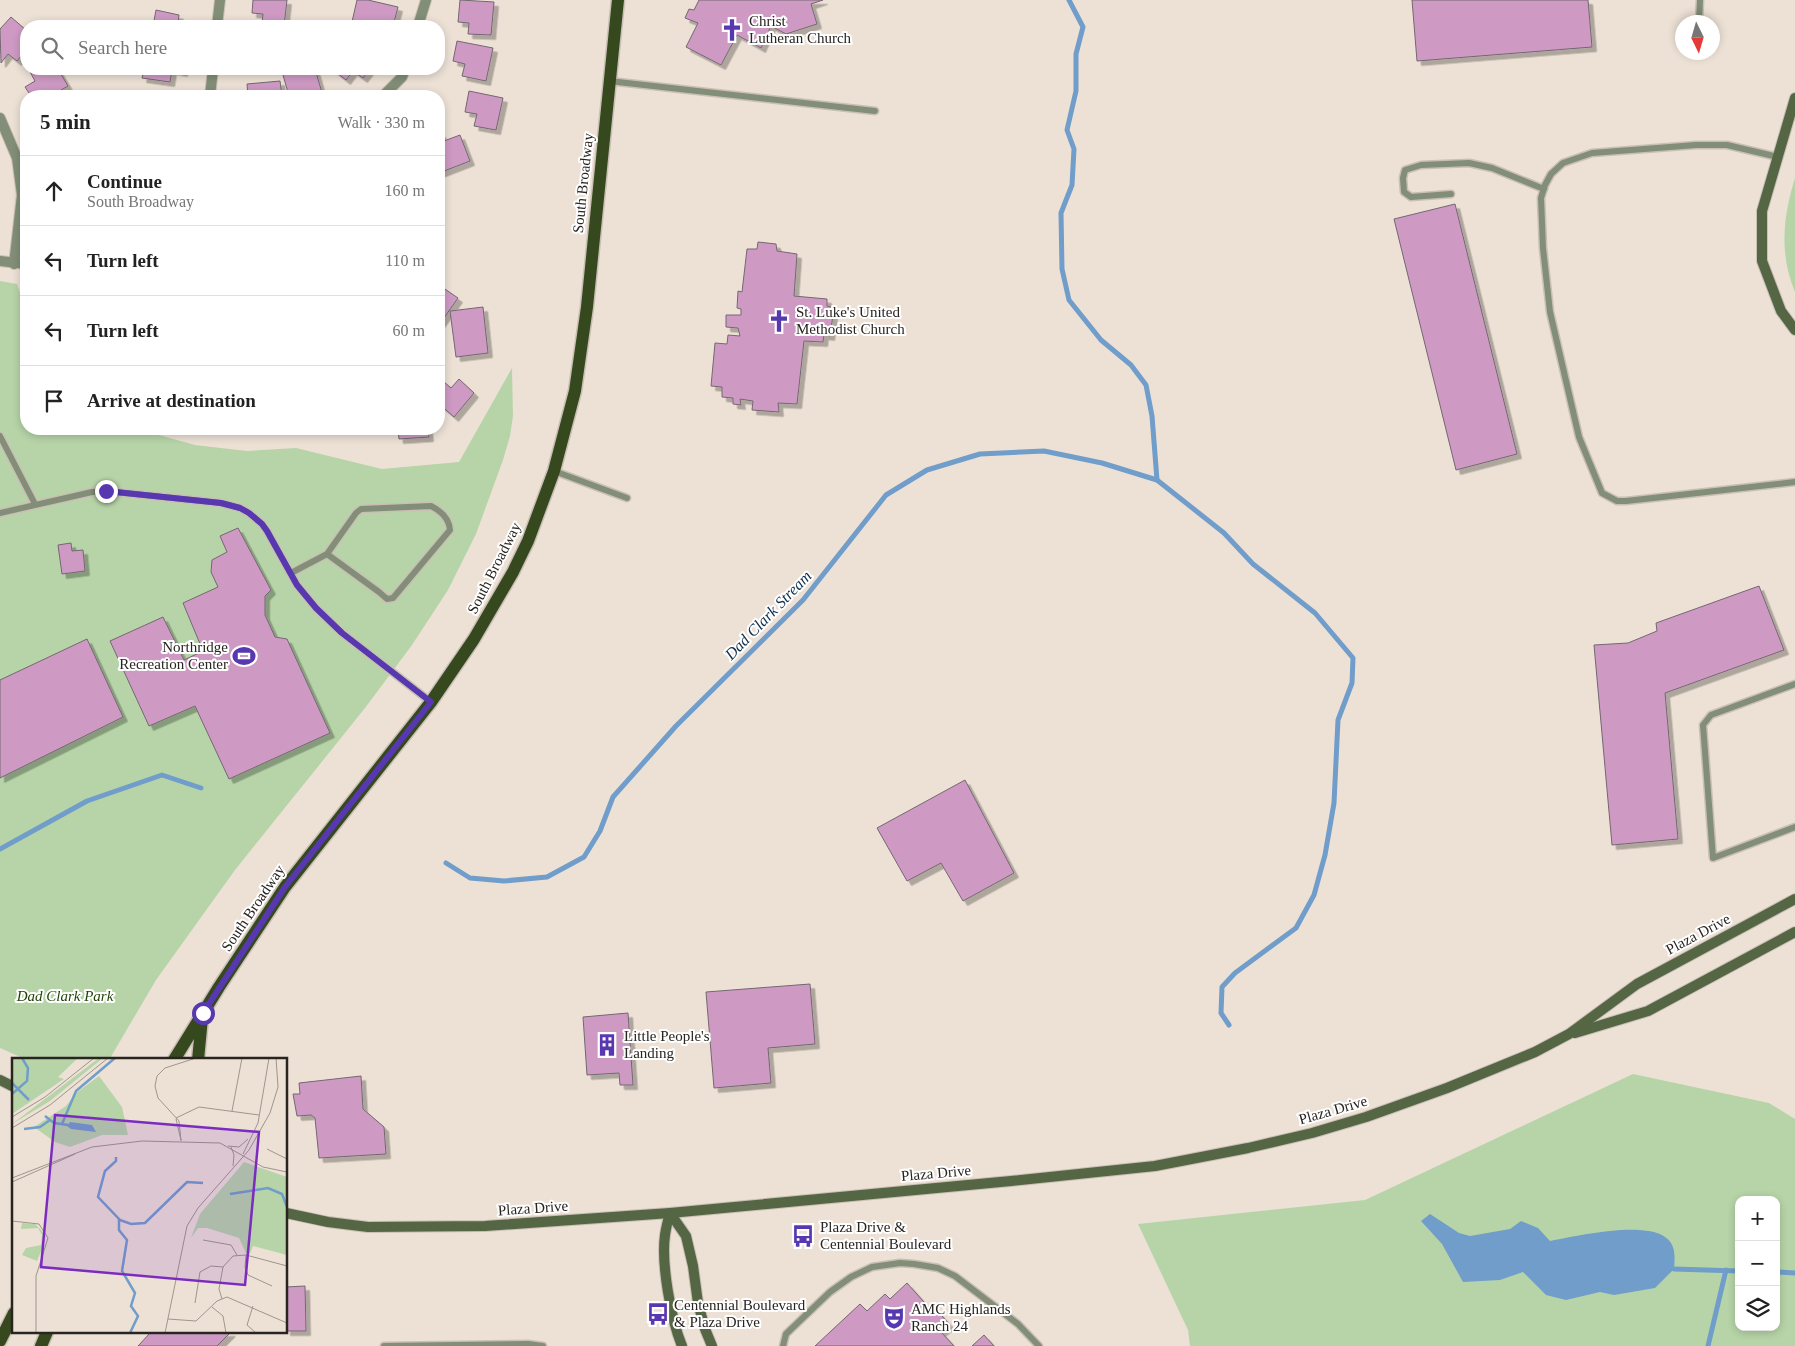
<!DOCTYPE html>
<html lang="en">
<head>
<meta charset="utf-8">
<style>
  :root { --surface:#fff; --page:#f6f6f6; --text:#222; --muted:#767676; --line:#e0e0e0 }
  body { margin:0; font-family:Georgia,serif; background:var(--page); color:var(--text) }
  .controls { position:absolute; right:15px; bottom:15px; display:grid; overflow:hidden; border-radius:10px; box-shadow:0 2px 8px #0003 }
  .controls button { width:45px; height:45px; display:grid; place-items:center; padding:0; border:0; border-bottom:1px solid var(--line); background:var(--surface); color:var(--text); font:25px sans-serif }
  .compass { position:absolute; left:1675px; top:15px; width:45px; height:45px; border-radius:50%; background:var(--surface); box-shadow:0 2px 8px #0003; rotate:175deg }
  .stop { position:absolute; width:15px; height:15px; margin:-11px; border:4px solid #5738b0; border-radius:50%; background:#fff }
  .stop.end { background:#5738b0; border-color:#fff; box-shadow:0 1px 5px #0008 }
  .list { margin:0; padding:0; list-style:none }
  h2 { display:flex; justify-content:space-between; align-items:center; height:65px; margin:0; padding:0 20px; font-size:21px }
  h2 small { font-size:16px; font-weight:400; color:var(--muted) }
  .list li { display:grid; grid-template-columns:32px 1fr auto; gap:15px; align-items:center; box-sizing:border-box; height:70px; padding:0 20px; border-top:1px solid var(--line) }
  .list b { display:block; font-size:19px; white-space:nowrap }
  .list p { margin:0; font-size:16px; white-space:nowrap; color:var(--muted) }
  .list em { font-size:16px; font-style:normal; color:var(--muted) }
  .icon { flex:none; width:28px; height:28px; fill:none; stroke:currentColor; stroke-width:2; stroke-linecap:round; stroke-linejoin:round }
  .map { position:relative; flex:none; width:1795px; height:1346px; overflow:hidden }
  .search { position:absolute; background:var(--surface); box-shadow:0 2px 8px #0003; left:20px; top:20px; width:425px; height:55px; display:flex; align-items:center; gap:12px; box-sizing:border-box; padding:0 18px; border-radius:20px; color:var(--muted); font-size:19px }
  .panel { position:absolute; background:var(--surface); box-shadow:0 2px 8px #0003; left:20px; top:90px; width:425px; height:345px; border-radius:20px }
  .map>svg:first-child { display:block }
  .green { fill:#b7d4a8; fill-rule:evenodd }
  .water { fill:#709dca }
  .lines { fill:none; stroke-linecap:round; stroke-linejoin:round }
  .stream { stroke:#709dca; stroke-width:5 }
  .building { fill:#ce9ac4; stroke:#736770; filter:url(#shadow) }
  .lane-casing { stroke:#cabfb5; stroke-width:9 }
  .street-casing { stroke:#cabfb5; stroke-width:12 }
  .secondary-casing { stroke:#cabfb5; stroke-width:12 }
  .primary-casing { stroke:#cabfb5; stroke-width:15 }
  .lane { stroke:#828e77; stroke-width:6 }
  .street { stroke:#828e77; stroke-width:10 }
  .secondary { stroke:#564; stroke-width:10 }
  .primary { stroke:#36491e; stroke-width:12 }
  .route { stroke:#5738b0; stroke-width:6 }
  .labels { text-anchor:middle; dominant-baseline:central; stroke-width:4; stroke-linejoin:round; paint-order:stroke }
  .poi-label { font-size:15px; fill:#282420; stroke:#fff; text-anchor:start }
  .street-label { font-size:15px; fill:#282420; stroke:#fff }
  .park-label { font-size:15px; font-style:italic; fill:#1f3f05; stroke:#fff }
  .water-label { font-size:16px; font-style:italic; fill:#0e304e; stroke:#fff }
  .inset-river { fill:none; stroke:#709dca; stroke-width:2.5 }
  .inset-road { fill:none; stroke:#9e958d; stroke-width:1 }
  .view { fill:#7b2cbf; fill-opacity:0.15; stroke:#7b2cbf; stroke-width:2.5 }
  .inset-edge { fill:none; stroke:#282420; stroke-width:2.5 }
</style>
</head>
<body>
<div class="map">
<svg width="1795" height="1346" viewBox="0 0 1795 1346">
  <defs>
    <filter id="shadow"><feDropShadow dx="4.5" dy="4.5" stdDeviation="0" flood-color="#0004"/></filter>
  </defs>
  <rect width="100%" height="100%" fill="#ede1d6"/>
  <!-- green -->
  <g class="green">
    <path d="M1795 178V292C1779 254 1783 216 1795 178Z"/>
    <polygon points="0,281 17,284 26,310 26,429 137,429 195,445 247,451 296,448 382,469 459,462 512,368 513,416 510,436 503,460 476,534 448,590 412,645 365,708 235,870 156,980 109,1060 27,1060 0,1048"/>
    <path d="M1633 1074 1769 1103 1795 1119V1346H1190L1188 1330 1138 1224 1365 1200ZM1739 1200H1776V1327H1739Z"/>
  </g>
  <!-- water -->
  <path class="water" d="M1430 1214 1459 1233 1470 1236 1510 1229 1521 1221 1538 1228 1550 1241C1577 1236 1642 1221 1665 1237 1676 1244 1675 1257 1674 1269L1655 1288 1614 1295 1600 1292 1566 1300 1546 1295 1523 1272 1500 1280 1463 1282 1442 1244 1421 1221Z"/>
  <g class="lines">
    <!-- stream -->
    <g class="stream">
      <polyline points="1069,0 1083,27 1076,54 1076,91 1067,130 1074,149 1072,185 1061,213 1062,269 1069,300 1101,340 1131,365 1146,385 1152,416 1157,480 1224,533 1253,564 1315,613 1353,658 1352,683 1338,720 1334,803 1325,855 1314,895 1296,928 1235,973 1222,987 1221,1013 1229,1025"/>
      <polyline points="0,849 87,801 162,775 201,788"/>
      <polyline points="446,863 470,878 504,881 547,877 584,857 600,831 613,797 676,726 803,600 886,495 927,470 980,454 1044,451 1102,463 1157,480"/>
      <polyline points="1674,1269 1739,1271"/>
      <polyline points="1776,1272 1795,1273"/>
      <polyline points="1708,1346 1726,1270"/>
    </g>
  </g>
  <!-- building -->
  <g class="building">
    <polygon points="253,0 287,0 284,26 262,24 263,14 252,13"/>
    <polygon points="357,0 368,0 398,7 393,26 383,24 382,26 351,26"/>
    <polygon points="460,0 494,2 491,35 468,34 469,23 458,22"/>
    <polygon points="699,0 823,0 811,4 817,24 786,34 771,26 761,48 737,35 721,65 686,47 698,23 685,18 689,9 694,10"/>
    <polygon points="1412,0 1588,0 1592,47 1417,61"/>
    <polygon points="156,10 179,15 178,23 190,25 190,26 153,26"/>
    <polygon points="11,17 26,30 26,50 17,61 8,54 1,63 0,29"/>
    <polygon points="457,41 493,48 486,81 462,76 465,64 453,61"/>
    <polygon points="32,69 58,69 68,86 51,96 31,96 25,87 35,81 29,70"/>
    <polygon points="144,69 183,69 183,72 172,70 170,82 142,78"/>
    <polygon points="306,69 315,69 323,96 289,96 283,75"/>
    <polygon points="332,69 370,69 363,78 353,71 346,80"/>
    <polygon points="280,81 282,96 248,96 247,84"/>
    <polygon points="469,91 503,98 496,130 474,126 477,114 465,112"/>
    <polygon points="170,93 170,96 145,96 144,94"/>
    <polygon points="441,133 444,141 460,135 470,161 439,173 439,134"/>
    <polygon points="1455,204 1517,454 1456,470 1394,219"/>
    <polygon points="758,242 776,244 777,251 797,254 794,296 827,299 827,306 834,308 830,336 824,335 823,342 804,341 797,404 778,403 779,412 752,410 753,401 740,399 741,405 733,404 733,398 722,397 722,387 711,386 715,343 727,344 728,335 740,336 738,328 726,327 726,315 741,315 741,309 737,308 738,291 742,292 747,249 757,249"/>
    <polygon points="439,285 458,298 439,325"/>
    <polygon points="483,307 488,353 456,357 450,311"/>
    <polygon points="459,379 474,393 454,417 439,404 439,387 443,381 451,388"/>
    <polygon points="398,429 428,429 429,437 399,439"/>
    <polygon points="238,528 271,590 265,596 265,615 275,637 287,639 330,733 229,779 195,706 149,726 110,641 163,617 184,660 203,651 183,603 218,587 211,572 212,560 227,552 220,536"/>
    <polygon points="71,543 72,551 83,550 85,571 62,574 58,545"/>
    <polygon points="1759,586 1784,650 1665,693 1678,839 1612,845 1594,645 1628,643 1657,631 1656,623"/>
    <polygon points="87,639 123,717 0,778 0,680"/>
    <polygon points="965,780 1014,873 963,901 941,863 907,881 877,828"/>
    <polygon points="810,984 815,1044 768,1048 771,1083 714,1088 706,992"/>
    <polygon points="628,1013 633,1085 620,1085 619,1073 587,1075 583,1017"/>
    <polygon points="361,1076 363,1109 384,1127 386,1154 319,1158 315,1118 311,1115 297,1116 293,1094 300,1094 299,1083"/>
    <polygon points="907,1283 932,1311 935,1308 950,1325 941,1332 954,1346 815,1346 860,1304 867,1311 885,1294 890,1299"/>
    <polygon points="305,1286 306,1331 286,1331 286,1287"/>
    <polygon points="151,1332 231,1332 217,1346 138,1346"/>
    <polygon points="984,1335 994,1346 972,1346"/>
  </g>
  <g class="lines">
    <defs>
      <g id="lane">
        <polyline points="1699,22 1700,0"/>
        <polyline points="609,81 875,111"/>
        <polyline points="1778,157 1727,145 1696,145 1592,153 1563,163 1551,174 1545,185 1541,198 1543,248 1550,312 1579,437 1602,493 1617,501 1626,501 1795,482"/>
        <polyline points="1451,194 1411,197 1404,192 1403,178 1405,170 1421,165 1469,163 1492,168 1544,189"/>
        <polyline points="0,436 35,504"/>
        <polyline points="554,471 627,498"/>
        <polyline points="0,513 92,492 106,491 221,503 240,508 249,513 262,524 267,531 297,585 316,608 342,633 431,702"/>
        <path d="M291 573 327 554 356 513 361 509 431 506C441 511 449 518 450 530L393 598 387 599 379 592 327 554"/>
        <polyline points="1795,684 1711,715 1703,725 1713,858 1795,827"/>
        <polyline points="384,1346 528,1344 543,1346"/>
        <polyline points="783,1346 786,1334 830,1292 851,1277 872,1267 900,1263 914,1264 938,1268 955,1276 1018,1324 1039,1346"/>
      </g>
      <g id="street">
        <polyline points="217,26 220,0"/>
        <polyline points="418,26 426,0"/>
        <polyline points="210,96 213,69"/>
        <polyline points="383,96 402,77 405,69"/>
        <polyline points="0,118 17,158 22,195 14,264"/>
        <polyline points="0,261 26,264"/>
      </g>
      <g id="secondary">
        <polyline points="1795,98 1762,211 1762,261 1781,311 1795,330"/>
        <polyline points="1575,1033 1648,1011 1795,932"/>
        <polyline points="0,1080 14,1087"/>
        <polyline points="286,1213 328,1222 368,1227 485,1226 670,1213 1011,1181 1155,1166 1248,1148 1312,1133 1366,1117 1447,1088 1535,1052 1569,1034 1637,984 1795,899"/>
        <polyline points="670,1213 686,1236 693,1266 698,1303 705,1329 712,1346"/>
        <path d="M670 1213C668 1220 666 1228 665 1235 661 1264 671 1319 682 1346"/>
      </g>
      <g id="primary">
        <polyline points="174,1060 219,987 285,887 431,702 474,639 513,572 528,541 554,471 575,391 587,307 618,0"/>
        <polyline points="198,1060 202,1018"/>
        <polyline points="0,1341 14,1313"/>
        <polyline points="41,1346 47,1332"/>
      </g>
    </defs>
    <!-- lane casing -->
    <use href="#lane" class="lane-casing"/>
    <!-- street casing -->
    <use href="#street" class="street-casing"/>
    <!-- secondary casing -->
    <use href="#secondary" class="secondary-casing"/>
    <!-- primary casing -->
    <use href="#primary" class="primary-casing"/>
    <!-- lane -->
    <use href="#lane" class="lane"/>
    <!-- street -->
    <use href="#street" class="street"/>
    <!-- secondary -->
    <use href="#secondary" class="secondary"/>
    <!-- primary -->
    <use href="#primary" class="primary"/>
  </g>
  <g class="lines">
    <!-- route -->
    <polyline class="route" points="106,491 221,503 240,508 249,513 262,524 267,531 297,585 316,608 342,633 431,702 285,887 203,1013"/>
  </g>
  <!-- icons -->
  <defs>
    <symbol id="church-bare" viewBox="-9 -9 18 18"><path d="M-1.2-6h2.4v3.5h3.3v2.4h-3.3V6h-2.4V-.1h-3.3v-2.4h3.3Z" fill="#5738b0" stroke="#fff" stroke-width="2.5" paint-order="stroke"/></symbol>
    <symbol id="stadium-bare" viewBox="-9 -9 18 18"><path d="M0-5a6.5 5 0 1 0 0 10a6.5 5 0 1 0 0-10ZM-3.5-1.8h7v3.6h-7Z" fill="#5738b0" stroke="#fff" stroke-width="2.5" paint-order="stroke"/></symbol>
    <symbol id="building-bare" viewBox="-9 -9 18 18"><path d="M-4-6H4V6H1V3H-1V6H-4ZM-2.5-4.3h1.7v1.8h-1.7ZM.8-4.3h1.7v1.8H.8ZM-2.5-1h1.7V.8h-1.7ZM.8-1h1.7V.8H.8Z" fill="#5738b0" stroke="#fff" stroke-width="2.5" paint-order="stroke"/></symbol>
    <symbol id="bus-bare" viewBox="-9 -9 18 18"><path d="M-5-6H5V4H4V6H2V4H-2V6H-4V4H-5ZM-3.5-4V0h7V-4ZM-3.5 1.2v1.5H-2V1.2ZM2 1.2v1.5H3.5V1.2Z" fill="#5738b0" stroke="#fff" stroke-width="2.5" paint-order="stroke"/></symbol>
    <symbol id="theatre-bare" viewBox="-9 -9 18 18"><path d="M-5-5.5Q0-4 5-5.5V0Q5 5 0 6Q-5 5-5 0ZM-3.3-2.5H-1v1.5H-3.3ZM1-2.5H3.3v1.5H1ZM-2.8 1Q0 5.5 2.8 1Z" fill="#5738b0" stroke="#fff" stroke-width="2.5" paint-order="stroke"/></symbol>
  </defs>
  <g fill-rule="evenodd">
    <use href="#church-bare" x="716" y="14" width="32" height="32"/>
    <use href="#church-bare" x="763" y="305" width="32" height="32"/>
    <use href="#stadium-bare" x="228" y="640" width="32" height="32"/>
    <use href="#building-bare" x="591" y="1029" width="32" height="32"/>
    <use href="#bus-bare" x="787" y="1220" width="32" height="32"/>
    <use href="#bus-bare" x="642" y="1298" width="32" height="32"/>
    <use href="#theatre-bare" x="878" y="1302" width="32" height="32"/>
  </g>
  <g class="labels">
    <!-- poi labels -->
    <g class="poi-label">
      <text x="749" y="21">Christ<tspan x="749" dy="17">Lutheran Church</tspan></text>
      <text x="796" y="312">St. Luke's United<tspan x="796" dy="17">Methodist Church</tspan></text>
      <text x="228" y="647" text-anchor="end">Northridge<tspan x="228" dy="17">Recreation Center</tspan></text>
      <text x="624" y="1036">Little People's<tspan x="624" dy="17">Landing</tspan></text>
      <text x="820" y="1227">Plaza Drive &amp;<tspan x="820" dy="17">Centennial Boulevard</tspan></text>
      <text x="674" y="1305">Centennial Boulevard<tspan x="674" dy="17">&amp; Plaza Drive</tspan></text>
      <text x="911" y="1309">AMC Highlands<tspan x="911" dy="17">Ranch 24</tspan></text>
    </g>
    <!-- street labels -->
    <g class="street-label">
      <text transform="translate(583 183) rotate(-84)">South Broadway</text>
      <text transform="translate(494 568) rotate(-63)">South Broadway</text>
      <text transform="translate(253 908) rotate(-56)">South Broadway</text>
      <text transform="translate(1698 934) rotate(-28)">Plaza Drive</text>
      <text transform="translate(1333 1110) rotate(-16)">Plaza Drive</text>
      <text transform="translate(936 1173) rotate(-5)">Plaza Drive</text>
      <text transform="translate(533 1208) rotate(-4)">Plaza Drive</text>
    </g>
    <!-- park labels -->
    <g class="park-label">
      <text x="65" y="996">Dad Clark Park</text>
    </g>
    <!-- water labels -->
    <g class="water-label">
      <text transform="translate(768 615) rotate(-46)">Dad Clark Stream</text>
    </g>
  </g>
  <!-- overview -->
  <g transform="translate(12 1058)">
    <rect width="275" height="275" fill="#ede1d6"/>
    <path d="M0 0H66L46 19 52 21 0 56ZM87 0H91L38 43 0 66ZM87 18 110 49 116 77H90L58 89 43 84 22 69 54 48 64 35ZM232 104 275 119V197L241 188 238 196 234 195 227 180 195 170H186L179 180 188 156ZM10 165 23 166 31 174 32 186 25 203 10 197 14 190 29 187 30 177 26 170 9 171Z" fill="#b7d4a8"/>
    <path d="M58 64 80 67 84 74 59 71 55 68Z" fill="#709dca"/>
    <path class="inset-river" d="M0 25 17 42M0 36 15 23 16 10 10 0M33 58 42 65 56 67M50 66 64 33 103 0M12 71 28 69 38 62M104 99V103L93 113 86 139 107 161V172L115 182 110 213 123 235 119 248 126 258 118 275M218 136 256 130 270 136 275 149M108 162 119 166 133 165 175 124 191 125"/>
    <path class="inset-road" d="M220 53 230 0M0 59 33 39 82 0M164 60 187 49 247 57M164 61 169 82M0 70 38 47 96 0M169 83 167 63 146 40 143 28 145 18 153 10 184 0M216 88 227 89 236 81M219 89 222 97 221 108M255 91 275 101M231 96 246 65 257 0M0 120 80 89 130 83 208 85 251 109 275 114M0 124 63 96M0 163 27 166 36 180 24 218V275M191 182 219 187 225 197M234 197 233 209 236 217 260 228M210 241 207 231 211 209 221 198 234 197 275 208M183 245 188 214 199 208 211 209M241 248 235 267 244 275M200 249 211 258 214 275M156 261 184 263 205 243 215 239 275 265M153 275 175 168 186 150 237 92 258 55 266 29 264 0"/>
    <path class="view" d="M43 57 247 74 233 227 29 209Z"/>
    <rect width="275" height="275" class="inset-edge"/>
  </g>
</svg>
<div class="controls">
<button>+</button>
<button>−</button>
<button><svg class="icon" aria-label="layers" viewBox="0 0 24 24"><path d="M12 4l9 5-9 5-9-5zM3 14l9 5 9-5"/></svg></button>
</div>
<svg class="compass" viewBox="-18 -18 36 36"><path d="M0-13l5 13h-10z" fill="#e53935"/><path d="M0 13l5-13h-10z" fill="#767676"/></svg>
<div class="stop" style="left:203px;top:1013px"></div>
<div class="stop end" style="left:106px;top:491px"></div>
<div class="search"><svg class="icon" aria-label="search" viewBox="0 0 24 24"><circle cx="10" cy="10" r="6"/><path d="M15 15l6 6"/></svg>Search here</div>
<section class="panel">
<h2>5 min<small>Walk · 330 m</small></h2>
<ul class="list">
<li><svg class="icon" aria-label="ahead" viewBox="0 0 24 24"><path d="M12 20V5M6 11l6-6 6 6"/></svg><div><b>Continue</b><p>South Broadway</p></div><em>160 m</em></li>
<li><svg class="icon" aria-label="left" viewBox="0 0 24 24"><path d="M17 20v-9H6M10 6l-5 5 5 5"/></svg><div><b>Turn left</b></div><em>110 m</em></li>
<li><svg class="icon" aria-label="left" viewBox="0 0 24 24"><path d="M17 20v-9H6M10 6l-5 5 5 5"/></svg><div><b>Turn left</b></div><em>60 m</em></li>
<li><svg class="icon" aria-label="arrive" viewBox="0 0 24 24"><path d="M6 21V4h12l-3 4 3 4H6"/></svg><div><b>Arrive at destination</b></div></li>
</ul>
</section>
</div>
</body>
</html>
